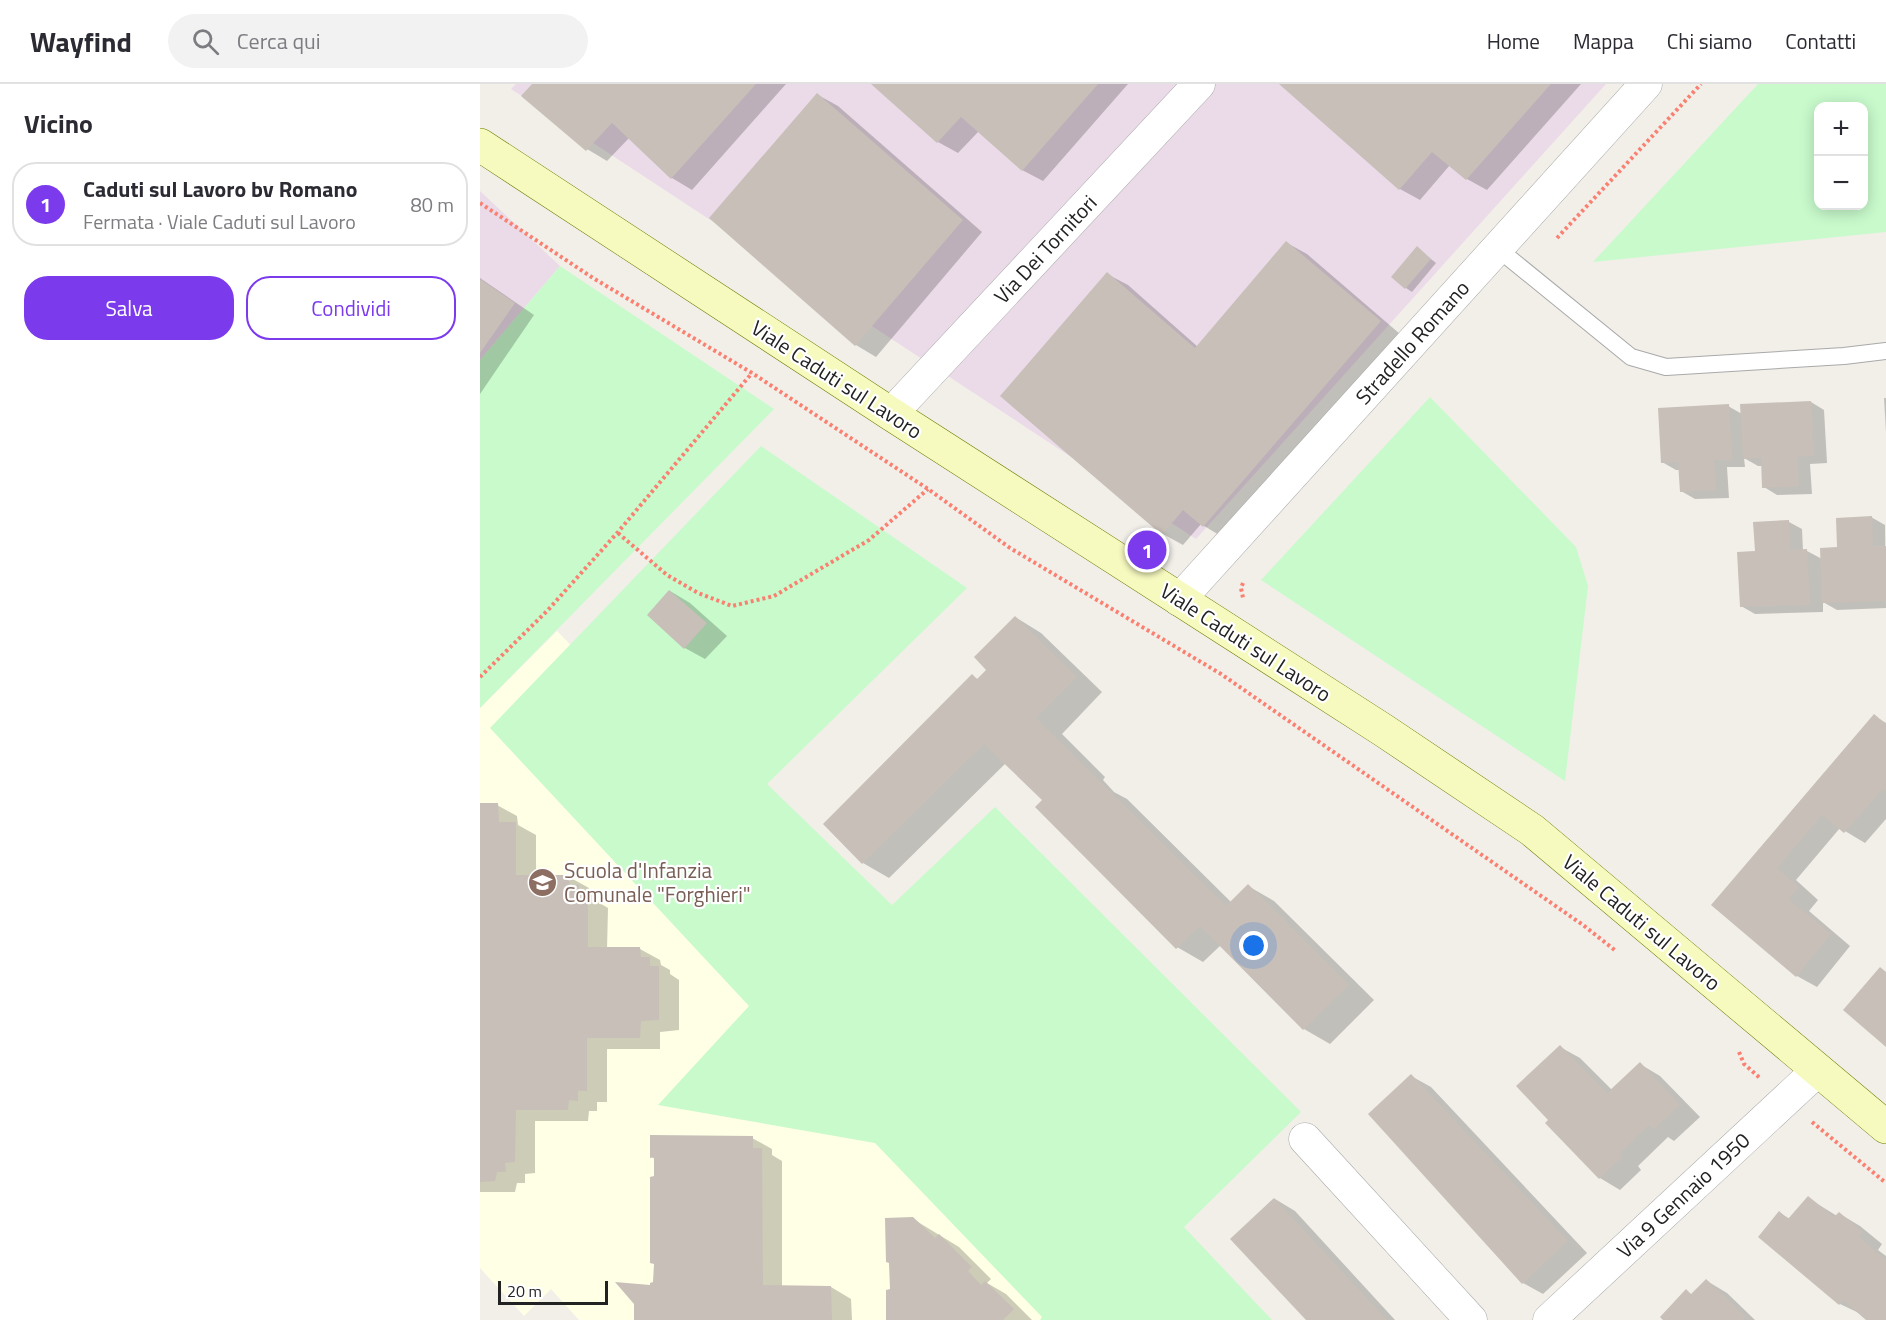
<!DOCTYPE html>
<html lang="it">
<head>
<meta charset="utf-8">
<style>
  :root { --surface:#fff; --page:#f2f2f3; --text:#2b2b33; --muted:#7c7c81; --line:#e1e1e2; --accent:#7c3aed }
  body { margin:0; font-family:"Titillium Web",sans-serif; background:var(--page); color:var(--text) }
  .controls { position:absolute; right:18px; top:18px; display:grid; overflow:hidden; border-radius:12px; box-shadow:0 3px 15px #0003 }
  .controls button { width:54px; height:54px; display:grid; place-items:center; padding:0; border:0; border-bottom:2px solid var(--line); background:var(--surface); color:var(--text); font:30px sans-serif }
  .scale { position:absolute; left:18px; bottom:15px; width:110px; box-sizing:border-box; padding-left:6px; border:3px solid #222; border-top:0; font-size:16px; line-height:21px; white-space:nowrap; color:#222; -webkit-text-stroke:4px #fff; paint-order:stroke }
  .you { position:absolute; left:774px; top:862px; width:21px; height:21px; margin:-15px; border:4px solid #fff; border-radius:50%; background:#1a73e8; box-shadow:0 0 0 9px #1a73e833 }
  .badge { display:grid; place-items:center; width:39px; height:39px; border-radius:50%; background:var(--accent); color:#fff; font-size:20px; font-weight:700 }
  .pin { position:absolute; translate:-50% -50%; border:3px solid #fff; box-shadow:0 2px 6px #0006 }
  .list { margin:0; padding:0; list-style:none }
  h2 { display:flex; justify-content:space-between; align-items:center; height:78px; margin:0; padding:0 24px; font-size:26px }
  h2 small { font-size:20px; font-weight:400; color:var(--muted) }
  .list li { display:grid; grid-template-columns:39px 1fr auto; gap:18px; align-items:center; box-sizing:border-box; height:84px; margin:0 12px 12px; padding:0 12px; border:2px solid var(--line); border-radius:24px }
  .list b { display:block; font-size:22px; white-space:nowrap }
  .list p { margin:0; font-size:20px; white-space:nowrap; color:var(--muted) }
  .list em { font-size:20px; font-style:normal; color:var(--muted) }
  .actions { display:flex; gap:12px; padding:18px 24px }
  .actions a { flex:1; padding:14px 0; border:2px solid var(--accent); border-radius:24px; text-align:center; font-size:21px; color:var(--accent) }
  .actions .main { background:var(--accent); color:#fff }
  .icon { flex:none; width:33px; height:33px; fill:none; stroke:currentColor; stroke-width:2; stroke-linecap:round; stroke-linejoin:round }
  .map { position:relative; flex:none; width:1406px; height:1236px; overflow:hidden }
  header { display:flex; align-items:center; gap:36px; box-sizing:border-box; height:84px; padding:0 30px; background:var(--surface); border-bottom:2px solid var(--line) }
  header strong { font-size:28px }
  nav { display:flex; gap:33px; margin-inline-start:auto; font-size:21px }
  .search { width:420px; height:54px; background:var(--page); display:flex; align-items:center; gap:15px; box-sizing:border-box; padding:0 21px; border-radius:33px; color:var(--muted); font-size:22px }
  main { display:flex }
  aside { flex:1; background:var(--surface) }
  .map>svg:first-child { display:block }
  .industrial { fill:#ebdbe8 }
  .education { fill:#ffffe5 }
  .park { fill:#c8facc; fill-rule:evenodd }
  .shadow { fill:#0003 }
  .building { fill:#c7bfb8 }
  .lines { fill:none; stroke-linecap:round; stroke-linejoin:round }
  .lane-casing { stroke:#a9a9a9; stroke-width:18 }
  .street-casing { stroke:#a9a9a9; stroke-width:33 }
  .secondary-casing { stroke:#707d05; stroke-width:34 }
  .path { stroke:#fa8072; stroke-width:4; stroke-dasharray:3 3; stroke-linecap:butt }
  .lane { stroke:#fff; stroke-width:16 }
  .street { stroke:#fff; stroke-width:32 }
  .secondary { stroke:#f7fabf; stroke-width:33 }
  .labels { text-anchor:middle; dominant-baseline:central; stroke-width:4.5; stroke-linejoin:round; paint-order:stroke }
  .street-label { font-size:21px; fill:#222; stroke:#fff }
  .education-label { font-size:21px; fill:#785e54; stroke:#fff; text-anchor:start }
</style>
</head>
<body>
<header>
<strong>Wayfind</strong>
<div class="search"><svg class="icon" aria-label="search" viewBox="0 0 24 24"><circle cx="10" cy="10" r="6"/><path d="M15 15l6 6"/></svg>Cerca qui</div>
<nav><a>Home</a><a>Mappa</a><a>Chi siamo</a><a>Contatti</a></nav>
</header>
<main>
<aside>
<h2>Vicino<small></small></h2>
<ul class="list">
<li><span class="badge">1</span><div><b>Caduti sul Lavoro bv Romano</b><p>Fermata · Viale Caduti sul Lavoro</p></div><em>80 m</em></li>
</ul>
<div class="actions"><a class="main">Salva</a><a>Condividi</a></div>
</aside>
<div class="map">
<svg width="1406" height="1236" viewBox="0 0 1406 1236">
  <rect width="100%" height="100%" fill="#f2efe9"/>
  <!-- industrial -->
  <g class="industrial">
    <polygon points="36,0 1126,0 716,455 31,5"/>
    <polygon points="0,107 80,182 0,276"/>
  </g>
  <!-- education -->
  <polygon class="education" points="77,547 751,1236 99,1236 71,1205 44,1232 0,1184 0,624"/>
  <!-- park -->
  <g class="park">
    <path d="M1278 0H1406V148L1113 178ZM1338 22H1384V122H1338Z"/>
    <polygon points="80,182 294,325 0,624 0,276"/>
    <polygon points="950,313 1096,463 1108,502 1085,697 781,496"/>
    <polygon points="281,362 487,504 287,700 412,821 515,723 821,1028 704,1143 792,1236 560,1236 562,1233 395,1059 178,1021 269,922 10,644"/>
  </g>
  <!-- shadow -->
  <g class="shadow">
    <polygon points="54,0 306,0 212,106 192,94 150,53 127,77 107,65"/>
    <polygon points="393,0 648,0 563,97 542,86 499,47 478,69 458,58"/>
    <polygon points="802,0 1101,0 1007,106 987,95 970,81 940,116 920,105"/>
    <polygon points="338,11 358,22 502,148 396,273 376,261 231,134"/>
    <polygon points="807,159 827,170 920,250 744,454 721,440 703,461 683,450 627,190 648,201 718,263"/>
    <polygon points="937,164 956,179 932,208 926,204"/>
    <polygon points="0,194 54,231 0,310"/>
    <polygon points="1404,314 1406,314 1406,348"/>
    <polygon points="1331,318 1344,326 1347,379 1330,380 1332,410 1297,411 1284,403 1283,382 1278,382 1264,374 1265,383 1247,383 1249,414 1215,415 1201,407 1200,386 1196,386 1182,378 1248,322 1262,330"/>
    <polygon points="1391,433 1405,441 1406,524 1357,526 1343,518 1343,528 1275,530 1261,522 1276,469 1309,438 1322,445 1323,467 1327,467 1342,475 1359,465"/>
    <polygon points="190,507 210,519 247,552 225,575 205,564"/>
    <polygon points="535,533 561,549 622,608 582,650 625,693 623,696 634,708 647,715 751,818 768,802 794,817 894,916 850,960 824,945 741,861 723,878 697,863 564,716 526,679 409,794 383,779 345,740 492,592 499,596 508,586"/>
    <polygon points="1394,632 1406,639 1406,735 1385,759 1360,744 1316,796 1338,816 1329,827 1370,862 1337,903 1317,892 1233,821"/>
    <polygon points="0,720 17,721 37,732 38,741 56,751 56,793 89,793 109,804 109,808 118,814 118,818 128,824 127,865 160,865 180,876 181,881 190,886 190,890 199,896 199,946 180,948 180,965 127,965 127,1018 117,1018 117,1027 109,1027 108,1037 55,1037 55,1089 45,1090 45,1099 37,1099 35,1108 0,1108"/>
    <polygon points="1080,963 1100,974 1132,1006 1160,980 1180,992 1220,1033 1194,1057 1188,1053 1158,1082 1161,1086 1140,1106 1120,1094 1067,1039 1070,1036"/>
    <polygon points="931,992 951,1003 1107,1169 1063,1210 1043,1199"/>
    <polygon points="272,1054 292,1065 292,1071 302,1077 302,1203 351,1203 371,1215 372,1236 155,1236 172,1202 175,1200 175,1075 171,1073"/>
    <polygon points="1328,1114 1357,1132 1360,1130 1380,1142 1402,1160 1398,1166 1406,1172 1406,1236 1388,1236 1381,1230 1360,1220 1300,1129 1310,1135"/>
    <polygon points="795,1115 815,1127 915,1236 828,1236"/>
    <polygon points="433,1135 479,1163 511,1195 507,1199 526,1210 552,1236 408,1236 411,1206"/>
    <polygon points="1227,1197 1247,1209 1275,1236 1185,1236"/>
  </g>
  <!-- building -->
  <g class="building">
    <polygon points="52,0 276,0 191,95 132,39 106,67 41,12"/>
    <polygon points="391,0 618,0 542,87 481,33 457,59"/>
    <polygon points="799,0 1071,0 986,96 952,68 919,106"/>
    <polygon points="337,9 483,136 375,262 229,134"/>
    <polygon points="806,157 901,237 723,443 703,426 682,451 520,312 627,188 715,264"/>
    <polygon points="937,162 951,175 925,205 911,193"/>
    <polygon points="0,195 35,219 0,269"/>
    <polygon points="1331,317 1334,372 1317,373 1319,402 1282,404 1281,374 1263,375 1260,320"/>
    <polygon points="1249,320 1252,376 1234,376 1236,406 1200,408 1198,378 1181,379 1178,324"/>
    <polygon points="1392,432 1393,462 1406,462 1406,517 1342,519 1340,464 1357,463 1356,434"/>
    <polygon points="1309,436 1310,466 1327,465 1330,521 1260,523 1257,468 1275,467 1273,438"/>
    <polygon points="189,506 227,539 204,565 167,531"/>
    <polygon points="535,532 597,593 556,634 746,822 768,800 869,901 823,946 720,842 696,865 555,723 562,716 504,660 382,780 343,740 492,590 497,595 506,586 494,573"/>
    <polygon points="1394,630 1406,640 1406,708 1403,705 1364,749 1342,731 1297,784 1319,803 1309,815 1351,850 1316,893 1231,821"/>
    <polygon points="0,719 18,719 19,738 36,738 36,791 89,791 90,801 99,801 98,810 108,811 108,863 160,863 161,873 170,873 170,882 179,882 179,936 161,937 160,954 107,954 107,1007 98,1007 98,1017 89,1016 88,1026 36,1026 35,1078 25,1079 26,1088 17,1088 15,1097 0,1098"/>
    <polygon points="1400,883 1406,888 1406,963 1363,926"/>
    <polygon points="1080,961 1127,1009 1160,978 1200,1021 1173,1046 1169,1041 1139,1070 1142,1073 1119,1095 1065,1039 1068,1036 1036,1002"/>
    <polygon points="931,990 1088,1157 1042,1200 888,1030"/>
    <polygon points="170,1051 273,1052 273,1064 282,1064 283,1201 351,1202 352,1236 154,1236 154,1220 135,1198 170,1201 170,1199 173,1198 174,1180 170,1179 170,1093 174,1092 174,1073 170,1074"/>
    <polygon points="1328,1112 1354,1133 1359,1128 1383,1148 1379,1153 1406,1176 1406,1236 1386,1236 1363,1216 1359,1221 1278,1153 1299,1127 1308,1135"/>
    <polygon points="794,1114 907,1236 826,1236 750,1155"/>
    <polygon points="433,1133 455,1154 459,1150 492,1183 488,1187 501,1201 505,1197 534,1225 523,1236 406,1236 406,1206 410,1205 409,1179 406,1178 405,1134"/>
    <polygon points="1226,1195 1266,1233 1263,1236 1183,1236 1180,1233 1206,1205 1211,1210"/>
  </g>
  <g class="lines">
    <defs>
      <polyline id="lane" points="1017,164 1151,273 1186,283 1364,272 1406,267"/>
      <g id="street">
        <polyline points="411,330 719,0"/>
        <polyline points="699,516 1166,0"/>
        <polyline points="825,1055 991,1236"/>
        <polyline points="1069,1236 1338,986"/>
      </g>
      <polyline id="secondary" points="0,61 411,330 903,646 1052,746 1406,1043"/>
    </defs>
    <!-- lane casing -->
    <use href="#lane" class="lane-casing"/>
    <!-- street casing -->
    <use href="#street" class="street-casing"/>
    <!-- secondary casing -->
    <use href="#secondary" class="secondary-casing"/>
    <!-- path -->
    <g class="path">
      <polyline points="0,119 113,194 272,289 448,405 530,464 741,590 1103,841 1136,867"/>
      <polyline points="1077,154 1221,0"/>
      <polyline points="138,449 187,491 218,509 252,522 294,512 389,456 448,405"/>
      <polyline points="763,499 761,504 763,514"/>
      <polyline points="0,593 68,526 138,448 272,289"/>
      <polyline points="1259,968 1264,980 1280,994"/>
      <polyline points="1332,1038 1406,1099"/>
    </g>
    <!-- lane -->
    <use href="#lane" class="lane"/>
    <!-- street -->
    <use href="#street" class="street"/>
    <!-- secondary -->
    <use href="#secondary" class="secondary"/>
  </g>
  <!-- icons -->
  <defs>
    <symbol id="school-disc" viewBox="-11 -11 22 22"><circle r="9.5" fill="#8d6e63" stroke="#fff"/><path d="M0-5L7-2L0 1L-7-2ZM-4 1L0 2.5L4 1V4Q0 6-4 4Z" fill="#fff"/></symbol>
  </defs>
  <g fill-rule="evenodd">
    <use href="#school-disc" x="46" y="782" width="33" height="33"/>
  </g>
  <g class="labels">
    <!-- street labels -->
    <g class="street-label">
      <text transform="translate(565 165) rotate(-47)">Via Dei Tornitori</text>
      <text transform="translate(932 258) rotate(-48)">Stradello Romano</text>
      <text transform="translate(357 295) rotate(33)">Viale Caduti sul Lavoro</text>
      <text transform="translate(766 558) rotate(33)">Viale Caduti sul Lavoro</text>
      <text transform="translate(1162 838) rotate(40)">Viale Caduti sul Lavoro</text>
      <text transform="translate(1203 1111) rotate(-43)">Via 9 Gennaio 1950</text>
    </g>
    <!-- education labels -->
    <g class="education-label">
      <text x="84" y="786">Scuola d'Infanzia<tspan x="84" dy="24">Comunale "Forghieri"</tspan></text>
    </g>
  </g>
</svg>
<div class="controls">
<button>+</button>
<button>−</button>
</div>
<div class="scale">20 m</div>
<div class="you"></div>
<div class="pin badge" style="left:667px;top:466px">1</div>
</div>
</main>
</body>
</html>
